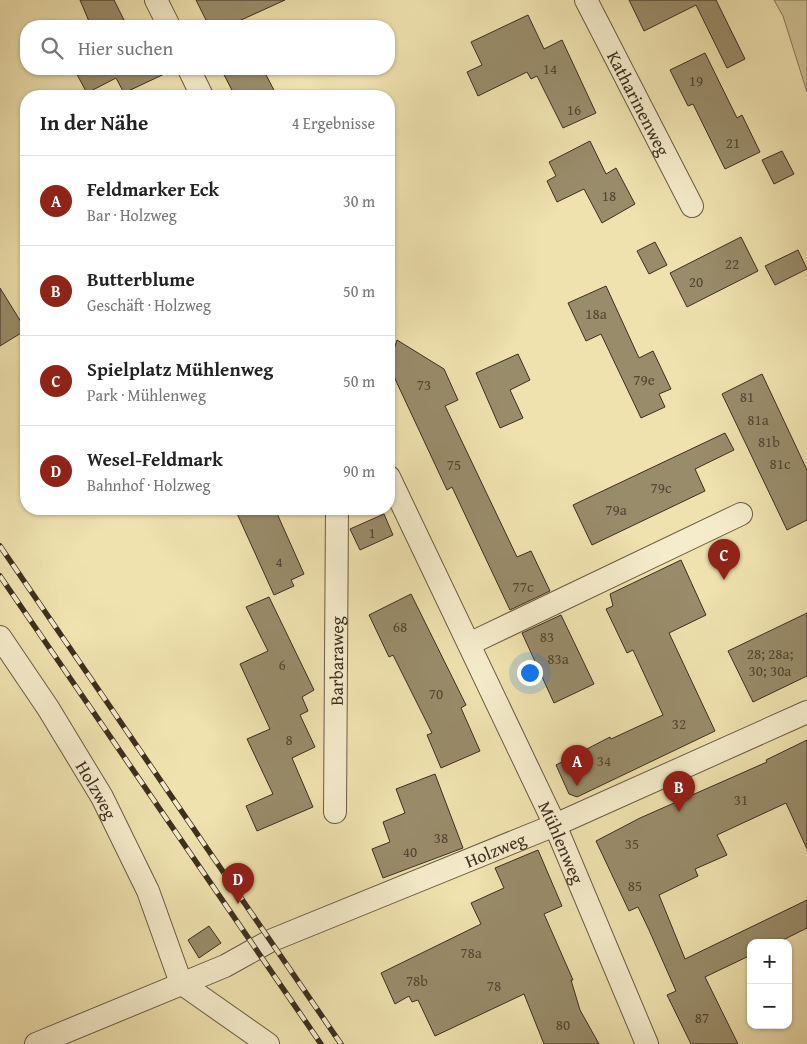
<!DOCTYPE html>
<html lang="de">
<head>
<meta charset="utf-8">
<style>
  :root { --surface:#fff; --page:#f6f6f6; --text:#222; --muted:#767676; --line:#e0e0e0; --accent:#8f2418 }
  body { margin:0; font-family:"Gentium Book Plus",serif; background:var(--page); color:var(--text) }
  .controls { position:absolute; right:15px; bottom:15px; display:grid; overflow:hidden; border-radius:10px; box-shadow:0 1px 4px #0004 }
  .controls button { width:45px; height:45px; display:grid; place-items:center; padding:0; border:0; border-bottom:1px solid var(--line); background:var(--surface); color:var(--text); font:25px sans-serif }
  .you { position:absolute; left:529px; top:672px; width:18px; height:18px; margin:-12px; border:4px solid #fff; border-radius:50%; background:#1a73e8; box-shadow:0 0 0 8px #1a73e833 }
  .badge { display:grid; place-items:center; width:32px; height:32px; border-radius:50%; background:var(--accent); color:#fff; font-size:16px; font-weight:700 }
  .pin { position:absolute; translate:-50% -41px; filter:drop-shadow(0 1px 2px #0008) }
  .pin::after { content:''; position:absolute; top:26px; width:18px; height:15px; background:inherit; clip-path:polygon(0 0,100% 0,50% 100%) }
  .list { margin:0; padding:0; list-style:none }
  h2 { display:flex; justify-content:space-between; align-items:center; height:65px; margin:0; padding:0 20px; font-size:21px }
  h2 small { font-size:16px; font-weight:400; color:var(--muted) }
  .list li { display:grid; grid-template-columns:32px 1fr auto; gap:15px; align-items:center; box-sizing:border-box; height:90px; padding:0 20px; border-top:1px solid var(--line) }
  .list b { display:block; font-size:19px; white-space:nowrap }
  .list p { margin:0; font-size:16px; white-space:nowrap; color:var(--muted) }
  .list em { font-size:16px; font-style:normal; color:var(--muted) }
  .icon { flex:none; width:28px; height:28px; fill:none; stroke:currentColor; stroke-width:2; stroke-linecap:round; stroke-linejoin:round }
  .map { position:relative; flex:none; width:807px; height:1044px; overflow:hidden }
  .search { position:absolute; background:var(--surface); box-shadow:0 1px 4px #0004; left:20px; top:20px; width:375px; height:55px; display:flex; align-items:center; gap:12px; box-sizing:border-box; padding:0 18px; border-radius:20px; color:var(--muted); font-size:19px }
  .panel { position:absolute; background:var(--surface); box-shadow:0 1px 4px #0004; left:20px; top:90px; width:375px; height:425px; border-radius:20px }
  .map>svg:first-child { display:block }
  .green { fill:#d1c497; stroke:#867a5b }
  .building { fill:#998c6a; stroke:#3c2f1f }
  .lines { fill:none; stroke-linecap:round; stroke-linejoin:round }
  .minor-casing { stroke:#695c43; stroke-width:24 }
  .minor { stroke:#f5eccb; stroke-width:22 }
  .rail-casing { stroke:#3c2f1f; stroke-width:5.5 }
  .rail { stroke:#f5eccb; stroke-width:4; stroke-dasharray:11; stroke-linecap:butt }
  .labels { text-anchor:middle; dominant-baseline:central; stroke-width:5; stroke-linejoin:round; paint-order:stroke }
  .number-label { font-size:15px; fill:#534632 }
  .street-label { font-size:18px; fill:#3c2f1f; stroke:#f5eccb }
</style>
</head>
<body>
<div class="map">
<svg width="807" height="1044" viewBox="0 0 807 1044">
  <rect width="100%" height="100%" fill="#efe2af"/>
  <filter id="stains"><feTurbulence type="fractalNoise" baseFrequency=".004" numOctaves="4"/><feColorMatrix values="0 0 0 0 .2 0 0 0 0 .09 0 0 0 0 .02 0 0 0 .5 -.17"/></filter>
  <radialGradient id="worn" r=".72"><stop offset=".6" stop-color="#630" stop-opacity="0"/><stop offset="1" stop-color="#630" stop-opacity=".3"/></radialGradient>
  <!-- green -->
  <polygon class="green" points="774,0 807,0 807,92 783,16"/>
  <!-- building -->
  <g class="building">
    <polygon points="80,0 114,0 127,26 91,26"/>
    <polygon points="196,0 285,0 228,26 209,26"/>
    <polygon points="629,0 716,0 745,59 727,68 696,5 644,31"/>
    <polygon points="528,15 544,49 562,40 596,113 563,128 537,76 531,79 527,72 478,96 467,72 482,65 471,42"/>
    <polygon points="705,53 737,118 742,115 760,152 725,169 693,104 688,106 670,70"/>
    <polygon points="74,69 175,69 124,93 116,78 87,93"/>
    <polygon points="221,69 263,69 277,96 235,96"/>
    <polygon points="590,141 606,174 616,168 635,204 602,223 584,189 557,202 547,181 556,176 549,162"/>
    <polygon points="782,151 794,174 774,184 762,160"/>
    <polygon points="741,237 758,271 687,307 670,273"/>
    <polygon points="655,242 667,265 649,274 637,251"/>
    <polygon points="798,250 807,269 775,285 765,266"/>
    <polygon points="606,286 639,358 653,351 671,389 659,394 665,407 641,418 601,334 586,341 568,303"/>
    <polygon points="0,288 26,330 0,346"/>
    <polygon points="397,340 444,369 458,400 445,406 517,557 531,551 550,591 510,610 452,487 447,490 389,366"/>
    <polygon points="518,354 530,380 510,390 523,418 500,428 476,373"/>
    <polygon points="762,374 807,470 807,520 787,530 722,394"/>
    <polygon points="725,433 734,450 695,469 705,491 592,545 573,505"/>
    <polygon points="235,509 275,509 304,574 291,580 294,586 274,595"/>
    <polygon points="384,514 393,535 360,550 350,529"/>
    <polygon points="681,560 706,615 669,633 715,731 577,797 569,794 556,765 610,737 611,739 663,715 633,650 627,653 606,609 613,606 610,594"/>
    <polygon points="411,594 466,705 461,708 480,751 441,768 427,735 432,733 393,655 389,657 369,615"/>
    <polygon points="269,597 314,690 302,697 308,711 300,715 315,747 292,758 313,807 257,831 246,806 273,794 247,739 270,729 240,664 268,651 246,607"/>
    <polygon points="807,613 807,676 753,702 728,651"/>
    <polygon points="561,615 594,684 554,703 522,633"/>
    <polygon points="807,740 807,849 786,803 717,835 727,855 695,869 698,876 659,895 685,959 807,900 807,928 777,943 751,943 751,955 705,977 738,1044 691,1044 667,995 676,991 649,930 638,907 629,911 596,841 640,818 767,762 766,760"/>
    <polygon points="435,774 463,848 383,878 372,849 390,842 383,822 405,813 396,789"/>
    <polygon points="538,850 562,906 544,914 573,980 571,980 580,1010 599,1044 544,1044 524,994 435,1036 418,1000 412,1002 409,996 395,1004 381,973 481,924 471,903 504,888 495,868"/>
    <polygon points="209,926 221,943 199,958 188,940"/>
  </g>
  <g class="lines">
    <defs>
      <g id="minor">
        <polyline points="156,0 169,26"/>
        <path id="s1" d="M586 0 692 206"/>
        <polyline points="189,69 202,96"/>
        <path id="s2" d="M389 477 555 825 647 1044"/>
        <path id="s3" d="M0 637 48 708 102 797 148 891 181 983 268 1044"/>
        <polyline points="469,644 741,514"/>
        <path id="s4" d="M335 812 337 509"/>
        <path id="s5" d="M36 1044 225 966 270 941 555 825 807 712"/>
      </g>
    </defs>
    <!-- minor casing -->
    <use href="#minor" class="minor-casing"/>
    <!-- minor -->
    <use href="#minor" class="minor"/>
    <defs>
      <g id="rail">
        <polyline points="0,546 341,1044"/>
        <polyline points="0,576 321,1044"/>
      </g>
    </defs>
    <!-- rail casing -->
    <use href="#rail" class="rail-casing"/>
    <!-- rail -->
    <use href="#rail" class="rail"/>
  </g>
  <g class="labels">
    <!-- number labels -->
    <g class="number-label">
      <text x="550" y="68">14</text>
      <text x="696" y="80">19</text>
      <text x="574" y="109">16</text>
      <text x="733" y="142">21</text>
      <text x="609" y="195">18</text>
      <text x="732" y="263">22</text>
      <text x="696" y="281">20</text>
      <text x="596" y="313">18a</text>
      <text x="644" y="379">79e</text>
      <text x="424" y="384">73</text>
      <text x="747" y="396">81</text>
      <text x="758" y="419">81a</text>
      <text x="769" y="441">81b</text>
      <text x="780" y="463">81c</text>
      <text x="454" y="464">75</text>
      <text x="661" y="487">79c</text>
      <text x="616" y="509">79a</text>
      <text x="372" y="532">1</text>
      <text x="279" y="561">4</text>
      <text x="523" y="586">77c</text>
      <text x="400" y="626">68</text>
      <text x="547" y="636">83</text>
      <text x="770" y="653">28; 28a;<tspan x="770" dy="17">30; 30a</tspan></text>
      <text x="558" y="658">83a</text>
      <text x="282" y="664">6</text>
      <text x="436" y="693">70</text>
      <text x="679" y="723">32</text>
      <text x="289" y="739">8</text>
      <text x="604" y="760">34</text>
      <text x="741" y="799">31</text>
      <text x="441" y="837">38</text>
      <text x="632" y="843">35</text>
      <text x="410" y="851">40</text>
      <text x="635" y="885">85</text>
      <text x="471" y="952">78a</text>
      <text x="417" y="980">78b</text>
      <text x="494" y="985">78</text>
      <text x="702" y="1017">87</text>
      <text x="563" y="1024">80</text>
    </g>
    <!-- street labels -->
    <g class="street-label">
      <text stroke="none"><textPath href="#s1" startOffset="116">Katharinenweg</textPath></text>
      <text stroke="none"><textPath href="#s4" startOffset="151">Barbaraweg</textPath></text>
      <text stroke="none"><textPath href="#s3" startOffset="181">Holzweg</textPath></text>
      <text stroke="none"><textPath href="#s2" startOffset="404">Mühlenweg</textPath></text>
      <text stroke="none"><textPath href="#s5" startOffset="499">Holzweg</textPath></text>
    </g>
  </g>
  <rect width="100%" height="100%" filter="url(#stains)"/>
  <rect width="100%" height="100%" fill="url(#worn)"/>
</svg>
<div class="controls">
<button>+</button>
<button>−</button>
</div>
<div class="you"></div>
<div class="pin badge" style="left:577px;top:786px">A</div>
<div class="pin badge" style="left:679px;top:812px">B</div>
<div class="pin badge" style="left:724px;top:580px">C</div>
<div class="pin badge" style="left:238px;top:904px">D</div>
<div class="search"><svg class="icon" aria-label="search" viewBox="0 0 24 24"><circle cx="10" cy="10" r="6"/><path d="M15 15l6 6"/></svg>Hier suchen</div>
<section class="panel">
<h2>In der Nähe<small>4 Ergebnisse</small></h2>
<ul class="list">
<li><span class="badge">A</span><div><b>Feldmarker Eck</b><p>Bar · Holzweg</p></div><em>30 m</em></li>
<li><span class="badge">B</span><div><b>Butterblume</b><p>Geschäft · Holzweg</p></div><em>50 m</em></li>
<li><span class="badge">C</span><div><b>Spielplatz Mühlenweg</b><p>Park · Mühlenweg</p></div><em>50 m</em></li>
<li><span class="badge">D</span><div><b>Wesel-Feldmark</b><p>Bahnhof · Holzweg</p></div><em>90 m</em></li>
</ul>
</section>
</div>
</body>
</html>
